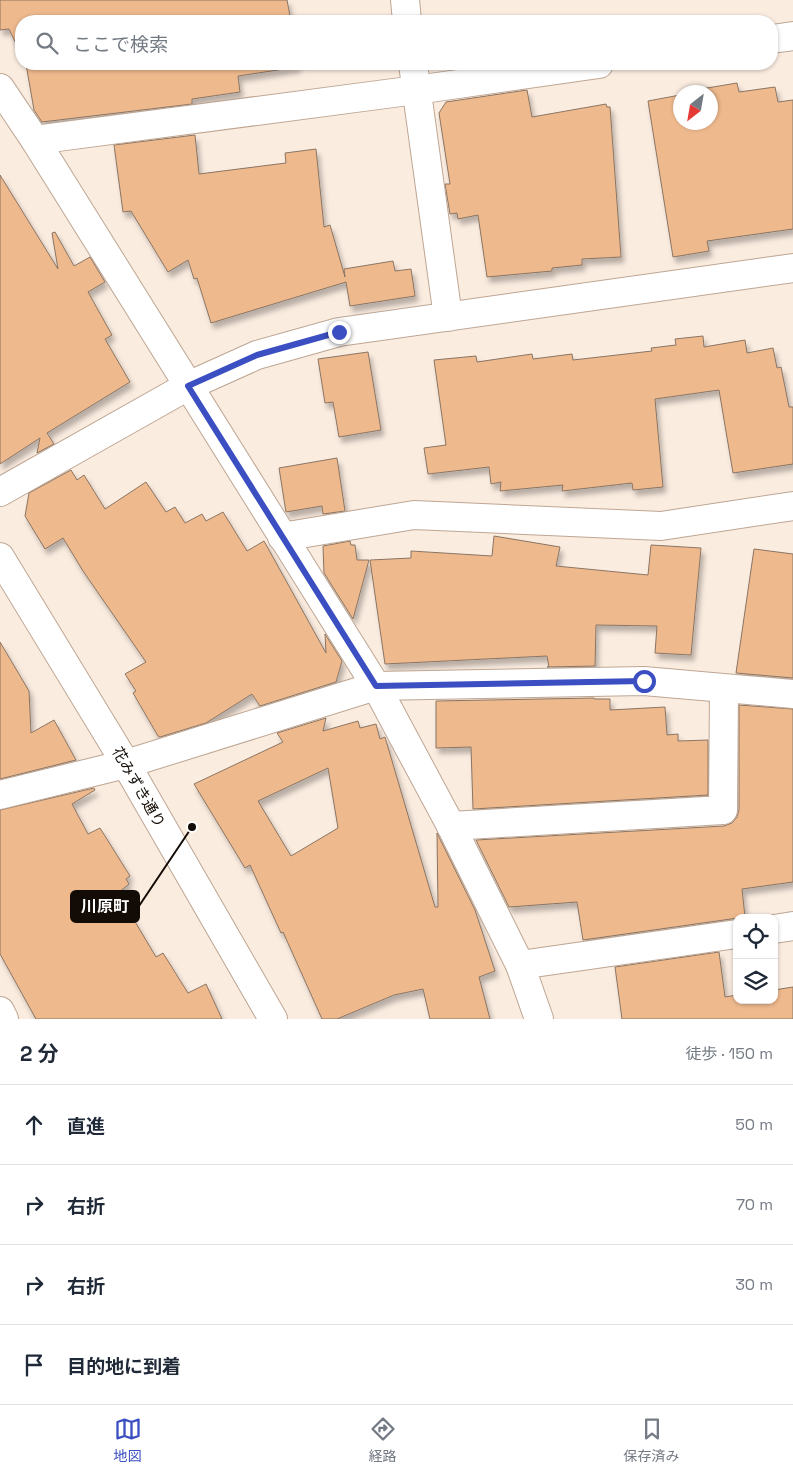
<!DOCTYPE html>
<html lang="ja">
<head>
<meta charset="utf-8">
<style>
  :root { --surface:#fff; --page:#f2f2f3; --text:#1f2937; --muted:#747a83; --line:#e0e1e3; --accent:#3b4fc2 }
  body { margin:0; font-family:"Space Grotesk","Noto Sans JP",sans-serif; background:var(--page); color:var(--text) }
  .controls { position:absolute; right:15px; bottom:15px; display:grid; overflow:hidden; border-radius:10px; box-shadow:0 1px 4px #0004 }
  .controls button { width:45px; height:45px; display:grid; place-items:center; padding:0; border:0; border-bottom:1px solid var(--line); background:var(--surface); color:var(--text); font:25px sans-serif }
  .compass { position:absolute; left:673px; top:85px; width:45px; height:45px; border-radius:50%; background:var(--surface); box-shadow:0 1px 4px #0004; rotate:211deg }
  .stop { position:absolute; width:15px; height:15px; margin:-11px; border:4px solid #3b4fc2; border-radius:50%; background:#fff }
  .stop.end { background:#3b4fc2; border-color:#fff; box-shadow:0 1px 5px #0008 }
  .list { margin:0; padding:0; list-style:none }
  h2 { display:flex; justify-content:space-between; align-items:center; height:65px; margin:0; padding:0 20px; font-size:21px }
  h2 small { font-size:16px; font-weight:400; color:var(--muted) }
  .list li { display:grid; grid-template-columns:32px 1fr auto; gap:15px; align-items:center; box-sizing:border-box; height:80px; padding:0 20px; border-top:1px solid var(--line) }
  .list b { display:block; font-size:19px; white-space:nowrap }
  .list em { font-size:16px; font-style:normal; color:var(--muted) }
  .icon { flex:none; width:28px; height:28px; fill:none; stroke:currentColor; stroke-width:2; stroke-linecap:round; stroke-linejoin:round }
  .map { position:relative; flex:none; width:793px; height:1019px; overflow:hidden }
  .search { position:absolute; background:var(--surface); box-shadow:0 1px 4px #0004; left:15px; right:15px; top:15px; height:55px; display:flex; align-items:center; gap:12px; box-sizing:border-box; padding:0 18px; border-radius:20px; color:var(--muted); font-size:19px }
  .sheet { height:385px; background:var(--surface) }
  nav { display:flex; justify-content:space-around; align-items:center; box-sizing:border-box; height:70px; border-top:1px solid var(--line); background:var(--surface); font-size:14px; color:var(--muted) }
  nav a { display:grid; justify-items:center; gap:2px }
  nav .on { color:var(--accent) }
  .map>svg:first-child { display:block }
  .building { fill:#eeb98d; stroke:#8b7563; fill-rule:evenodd; filter:url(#shadow) }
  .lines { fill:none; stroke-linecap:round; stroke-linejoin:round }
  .minor-casing { stroke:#bea693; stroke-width:30 }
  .minor { stroke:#fff; stroke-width:28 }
  .route { stroke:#3b4fc2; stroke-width:6 }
  .labels { text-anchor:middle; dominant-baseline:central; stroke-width:4; stroke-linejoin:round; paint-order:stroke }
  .street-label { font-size:15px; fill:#130b05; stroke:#fff }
  .leader { fill:none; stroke:#130b05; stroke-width:2 }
  .callout-dot { fill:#130b05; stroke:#fff; stroke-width:2 }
  .callout { fill:#130b05; stroke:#130b05; stroke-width:2 }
  .callout-label { font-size:16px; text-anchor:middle; font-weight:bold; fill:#fff }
</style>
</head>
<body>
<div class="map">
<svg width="793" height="1019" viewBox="0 0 793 1019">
  <defs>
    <filter id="shadow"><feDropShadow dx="3" dy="5.5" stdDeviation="2.5" flood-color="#0004"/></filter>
  </defs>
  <rect width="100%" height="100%" fill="#fbece0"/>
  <!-- building -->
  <g class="building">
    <polygon points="0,0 287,0 291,21 21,21 21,54 9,29 0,30"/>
    <polygon points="26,64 297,64 298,67 238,76 240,92 192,99 192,104 42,122 34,110"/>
    <polygon points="737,83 739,92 775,87 778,102 793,100 793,229 707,241 709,251 673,257 648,101 680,95 680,122 710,122 710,92 697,92 701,92 701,89"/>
    <polygon points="527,90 532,117 606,104 607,107 610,107 621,257 582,259 582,265 552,268 552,271 487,277 478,215 458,219 457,213 450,214 445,184 450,184 439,113 446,102"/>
    <polygon points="195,135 199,174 286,163 285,153 316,149 324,227 330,225 345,277 344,269 393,261 395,271 411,269 415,296 350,306 346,282 211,323 197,278 194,279 188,260 168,272 131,211 123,212 114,145"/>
    <polygon points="0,175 58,269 52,233 55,232 74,266 90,257 105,282 88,292 112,335 105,339 130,382 47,433 54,444 37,453 40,438 0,464"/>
    <polygon points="703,336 704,347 745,340 747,353 773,348 777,368 781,367 789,407 793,407 793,464 733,473 719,390 655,399 663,487 633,490 632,483 562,491 563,485 500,491 501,482 491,484 489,467 428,474 424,448 446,445 434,360 476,356 477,362 532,354 533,359 572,354 573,360 652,351 651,348 676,345 675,339"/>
    <polygon points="368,352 381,430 339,437 333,402 325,403 318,359"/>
    <polygon points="337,458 345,511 323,514 322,506 286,512 279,468"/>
    <polygon points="71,470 77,480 84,475 105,509 146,482 166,512 175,507 185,523 202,514 206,521 223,512 247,551 264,541 326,653 325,634 342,661 336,682 260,706 252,694 206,723 160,737 158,736 133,693 136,691 125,674 146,662 83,571 63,538 45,549 25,516 29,493"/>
    <polygon points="494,536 560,547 556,566 648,575 651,545 701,548 691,655 655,653 657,626 596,625 595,666 547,667 549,667 547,656 385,664 370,560 411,558 411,551 492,556"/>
    <polygon points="350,541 351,545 355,545 357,560 369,560 353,619 324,573 323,546"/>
    <polygon points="754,549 793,554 793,678 736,673"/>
    <polygon points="0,642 29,691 31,733 54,720 76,760 0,779"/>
    <polygon points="594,698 594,699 610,699 610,710 665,707 667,735 678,734 678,741 708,740 708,795 473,809 471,747 436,748 436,701"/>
    <polygon points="739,705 793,709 793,882 742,889 745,917 583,940 577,902 509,907 476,840 724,826 732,823 737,817 739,810"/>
    <path d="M326 718 323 731 358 721 360 728 376 724 380 739 385 737 435 907H438L437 833 475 910 495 971 479 977 490 1019H430L423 989 394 995 337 1019H322L283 932 281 933 250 865 245 868 194 784 283 742 277 733ZM328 768 338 828 291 856 258 801Z"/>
    <polygon points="94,788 95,790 72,804 88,834 100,828 130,876 126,879 129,884 118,893 156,957 163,953 188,993 206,984 222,1019 36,1019 0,954 0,810"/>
    <polygon points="719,952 725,997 737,995 737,1000 774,1000 774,990 793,987 793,1019 622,1019 615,967"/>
  </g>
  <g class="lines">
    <defs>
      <g id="minor">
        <polyline points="405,0 407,21"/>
        <polyline points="772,39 793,36"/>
        <polyline points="413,64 448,317"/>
        <polyline points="0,88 35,140 376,686 451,826 520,965 539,1019"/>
        <polyline points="35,140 416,90 599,64"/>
        <polyline points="0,492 188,386 257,355 339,332 793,268"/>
        <polyline points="282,537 414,515 661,526 793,506"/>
        <polyline points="0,557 126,764 273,1019"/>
        <polyline points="0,795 126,764 376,686 644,681 793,694"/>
        <polyline points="451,826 723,810 724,689"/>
        <polyline points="774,929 793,926"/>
        <polyline points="520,965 737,934"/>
        <polyline points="0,1011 4,1019"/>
      </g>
    </defs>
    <!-- minor casing -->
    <use href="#minor" class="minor-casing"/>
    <!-- minor -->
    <use href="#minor" class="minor"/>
  </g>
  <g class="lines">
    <!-- route -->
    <polyline class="route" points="339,332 257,355 188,386 376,686 644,681"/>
  </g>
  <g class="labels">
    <!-- street labels -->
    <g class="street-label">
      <text transform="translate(139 787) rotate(60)">花みずき通り</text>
    </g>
  </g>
  <!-- callouts -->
  <path class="leader" d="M192 827L139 906"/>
  <circle class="callout-dot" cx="192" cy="827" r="5"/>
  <rect class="callout" x="71" y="891" width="68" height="31" rx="5"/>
  <g class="callout-label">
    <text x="105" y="912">川原町</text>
  </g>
</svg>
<div class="controls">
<button><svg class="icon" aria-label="locate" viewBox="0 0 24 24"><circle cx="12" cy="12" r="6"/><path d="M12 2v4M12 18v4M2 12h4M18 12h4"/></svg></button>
<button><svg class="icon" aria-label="layers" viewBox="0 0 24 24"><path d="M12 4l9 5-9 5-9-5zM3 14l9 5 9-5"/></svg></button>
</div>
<svg class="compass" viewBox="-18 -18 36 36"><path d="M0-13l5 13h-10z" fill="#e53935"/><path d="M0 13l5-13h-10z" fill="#747a83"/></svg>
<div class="stop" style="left:644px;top:681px"></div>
<div class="stop end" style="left:339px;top:332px"></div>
<div class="search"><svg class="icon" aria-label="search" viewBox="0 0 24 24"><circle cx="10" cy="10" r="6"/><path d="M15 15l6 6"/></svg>ここで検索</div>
</div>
<section class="sheet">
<h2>2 分<small>徒歩 · 150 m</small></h2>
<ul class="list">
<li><svg class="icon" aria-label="ahead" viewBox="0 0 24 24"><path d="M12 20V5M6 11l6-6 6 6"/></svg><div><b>直進</b></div><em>50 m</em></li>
<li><svg class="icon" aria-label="right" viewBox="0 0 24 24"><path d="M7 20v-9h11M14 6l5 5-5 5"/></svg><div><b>右折</b></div><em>70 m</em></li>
<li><svg class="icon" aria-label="right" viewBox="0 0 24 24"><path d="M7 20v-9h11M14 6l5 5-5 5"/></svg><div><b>右折</b></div><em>30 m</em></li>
<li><svg class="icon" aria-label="arrive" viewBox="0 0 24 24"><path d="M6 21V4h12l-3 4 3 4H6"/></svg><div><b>目的地に到着</b></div></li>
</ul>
</section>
<nav>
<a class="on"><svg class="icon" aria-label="map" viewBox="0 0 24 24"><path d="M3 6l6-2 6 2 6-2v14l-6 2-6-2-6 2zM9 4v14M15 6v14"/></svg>地図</a>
<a><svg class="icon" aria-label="directions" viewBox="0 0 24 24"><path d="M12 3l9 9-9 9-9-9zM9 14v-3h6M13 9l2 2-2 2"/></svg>経路</a>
<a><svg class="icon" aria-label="saved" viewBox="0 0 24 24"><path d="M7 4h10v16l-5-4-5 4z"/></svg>保存済み</a>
</nav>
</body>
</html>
